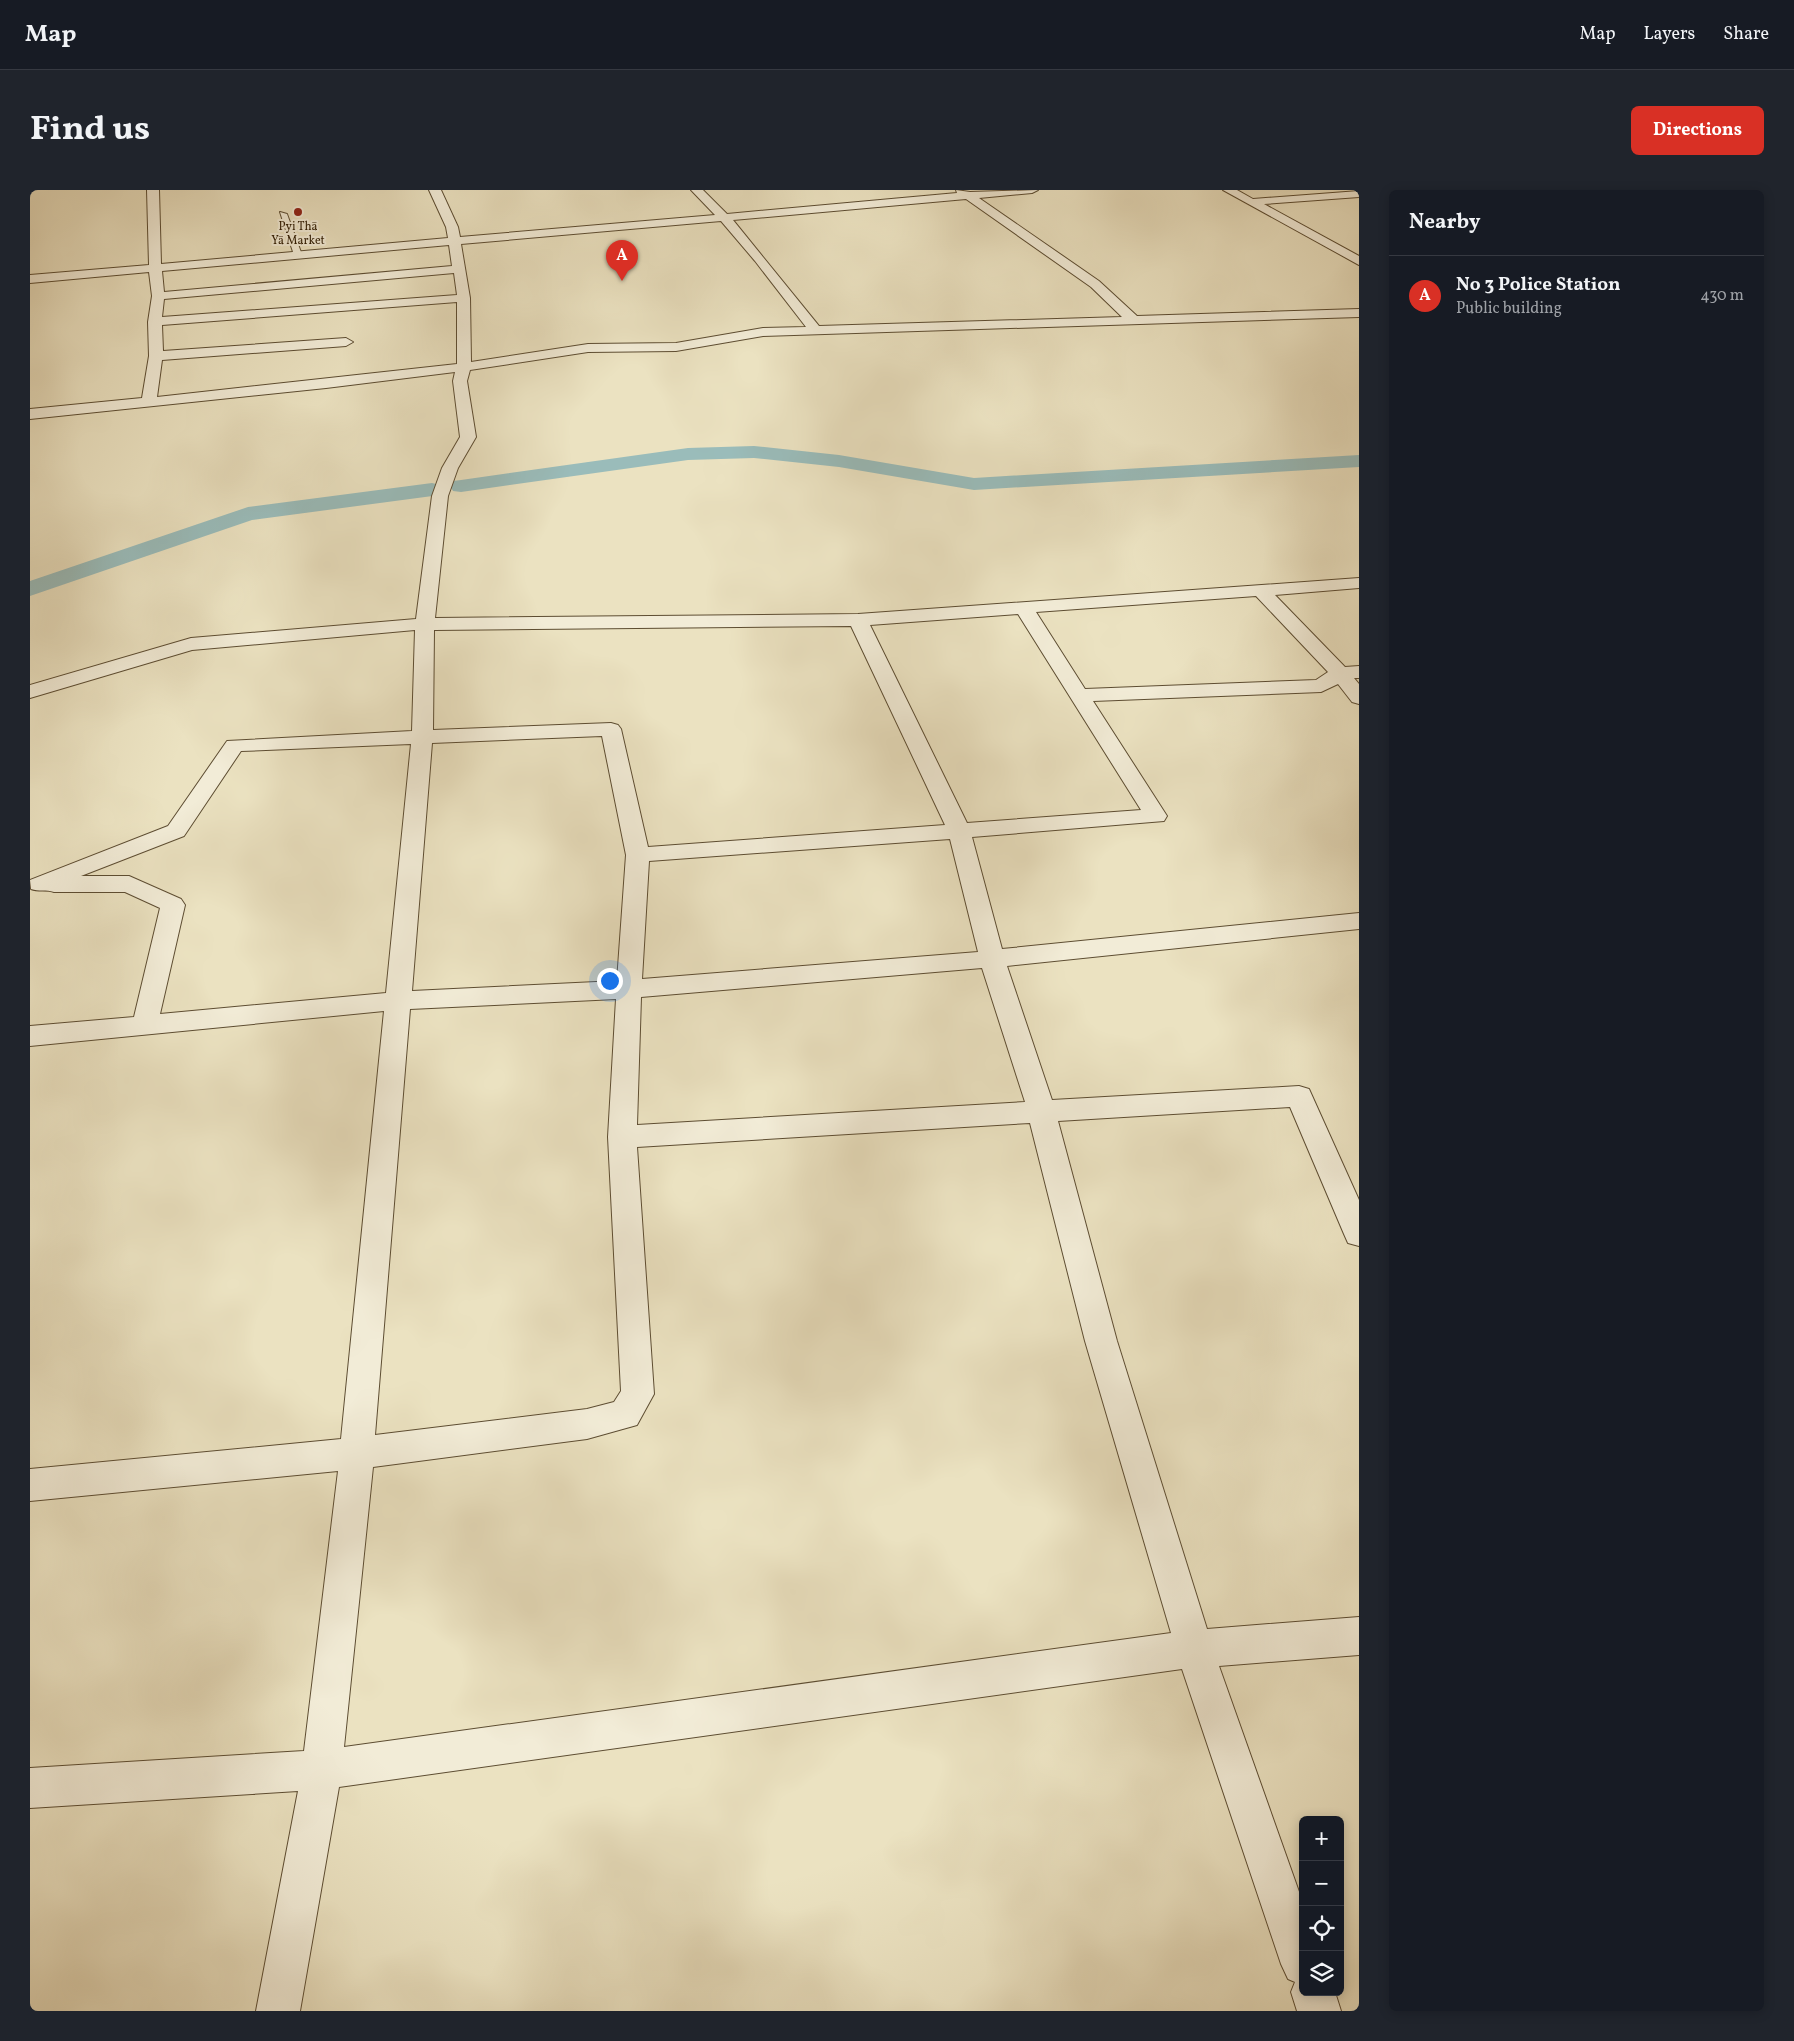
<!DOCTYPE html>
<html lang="en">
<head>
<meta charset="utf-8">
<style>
  :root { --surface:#171b24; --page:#20242c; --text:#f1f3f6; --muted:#9ea1a6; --line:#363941; --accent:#d93025 }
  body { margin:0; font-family:Vollkorn,serif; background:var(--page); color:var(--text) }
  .controls { position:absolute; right:15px; bottom:15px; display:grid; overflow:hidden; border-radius:8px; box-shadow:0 2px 12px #0003 }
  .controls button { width:45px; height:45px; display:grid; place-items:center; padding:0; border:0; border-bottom:1px solid var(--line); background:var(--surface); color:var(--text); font:25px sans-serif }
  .you { position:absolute; left:579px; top:790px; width:18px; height:18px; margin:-12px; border:4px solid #fff; border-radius:50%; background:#1a73e8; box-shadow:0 0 0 8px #1a73e833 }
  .badge { display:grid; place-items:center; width:32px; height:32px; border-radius:50%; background:var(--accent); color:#fff; font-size:16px; font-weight:700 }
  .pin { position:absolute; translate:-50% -41px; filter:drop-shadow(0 1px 2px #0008) }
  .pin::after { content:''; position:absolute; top:26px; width:18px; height:15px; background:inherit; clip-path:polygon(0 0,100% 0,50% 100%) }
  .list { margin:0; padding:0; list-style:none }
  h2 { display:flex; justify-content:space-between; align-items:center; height:65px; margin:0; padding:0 20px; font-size:21px }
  h2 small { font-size:16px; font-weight:400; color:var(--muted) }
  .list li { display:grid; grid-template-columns:32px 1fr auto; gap:15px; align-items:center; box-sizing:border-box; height:80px; padding:0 20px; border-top:1px solid var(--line) }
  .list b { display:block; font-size:19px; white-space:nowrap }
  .list p { margin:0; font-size:16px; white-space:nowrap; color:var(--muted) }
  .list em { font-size:16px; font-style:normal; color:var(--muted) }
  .icon { flex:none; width:28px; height:28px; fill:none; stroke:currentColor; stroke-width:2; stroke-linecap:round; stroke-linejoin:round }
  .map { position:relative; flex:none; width:1329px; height:1821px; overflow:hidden; border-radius:8px }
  header { display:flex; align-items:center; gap:30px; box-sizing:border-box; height:70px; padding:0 25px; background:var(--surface); border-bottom:1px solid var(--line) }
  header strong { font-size:24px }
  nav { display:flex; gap:28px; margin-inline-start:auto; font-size:18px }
  .intro { display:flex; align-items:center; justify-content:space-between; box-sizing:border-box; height:120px; padding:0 30px }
  h1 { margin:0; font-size:35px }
  .button { padding:12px 22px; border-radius:8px; background:var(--accent); color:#fff; font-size:18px; font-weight:700 }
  main { display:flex; gap:30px; padding:0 30px }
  aside { flex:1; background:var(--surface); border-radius:8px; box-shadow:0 2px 12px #0003 }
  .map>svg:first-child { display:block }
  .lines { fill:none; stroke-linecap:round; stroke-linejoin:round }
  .canal { fill:#9abcba; fill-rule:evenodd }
  .lane-casing { stroke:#5d4d32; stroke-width:2 }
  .street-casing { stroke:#5d4d32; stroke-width:2 }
  .lane { fill:#f2ecd7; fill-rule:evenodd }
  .street { fill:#f2ecd7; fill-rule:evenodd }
  .poi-dot { fill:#8f2418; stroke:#f2ecd7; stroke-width:2 }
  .labels { text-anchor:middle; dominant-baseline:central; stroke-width:4; stroke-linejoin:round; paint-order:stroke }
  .far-poi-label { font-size:12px; fill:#2e1b02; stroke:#f2ecd7 }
</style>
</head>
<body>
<header>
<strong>Map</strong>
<nav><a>Map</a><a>Layers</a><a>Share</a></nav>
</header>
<div class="intro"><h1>Find us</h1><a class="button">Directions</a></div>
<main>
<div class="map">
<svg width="1329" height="1821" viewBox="0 0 1329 1821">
  <rect width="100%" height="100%" fill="#ebe2c1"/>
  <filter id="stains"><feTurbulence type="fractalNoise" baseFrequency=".004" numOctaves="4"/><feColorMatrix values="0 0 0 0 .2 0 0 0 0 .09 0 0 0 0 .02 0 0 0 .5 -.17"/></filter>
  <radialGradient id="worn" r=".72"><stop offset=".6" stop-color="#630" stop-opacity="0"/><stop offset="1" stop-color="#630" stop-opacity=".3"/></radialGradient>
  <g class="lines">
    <!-- canal -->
    <g class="canal">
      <polygon points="724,256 809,265 944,288 1329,265 1329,277 944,300 809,277 724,268 658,270 431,302 423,301 420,296 423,291 431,290 658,258"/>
      <polygon points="402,293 410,295 413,300 410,305 222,330 0,406 0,391 218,317"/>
    </g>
    <defs>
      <polygon id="lane" points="250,22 257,24 272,65 271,67 264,65"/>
      <g id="street">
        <path d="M117 0H129L131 74 418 48 416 37 399 0H411L428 37 430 47 685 25 661 0H673L697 24 927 3 926 0 940 2 1008 0 1002 3 949 8 1069 91 1107 126 1329 119V127L733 146 646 161 558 162 440 180 437 191 446 247 428 278 418 306 405 428 828 424 1329 388V398L1245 405 1315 477 1329 476V488H1324L1329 494V514L1322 512 1308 494 1291 502 1063 511 1137 626 1134 631 942 647 972 759 1329 723V739L977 776 1022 910 1269 896 1279 899 1329 1010V1056L1318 1053 1314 1044 1260 917 1028 931 1087 1151 1177 1439 1329 1427V1465L1189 1476 1273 1713V1802H1305L1311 1821H1267L1261 1802 1265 1792 1258 1789 1251 1774 1152 1479 309 1597 270 1821H226L268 1601 0 1618V1578L274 1561 308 1281 0 1311V1279L311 1249 354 821 0 856V836L104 827 130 718 95 702H24C16 699 9 702 1 699L0 690 138 636 197 551 382 541 385 440 162 460 0 508V495L161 448 386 429 402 306 412 278 430 247 423 191 425 182 296 198 0 229V219L112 208 119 166 118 132 122 106 119 82 0 93V85L119 75ZM936 9 1061 97 1092 127 789 136 703 30ZM691 31 725 71 776 137 733 138 646 153 558 154 441 172 440 108 431 54ZM419 55 422 76 134 102 132 81ZM424 83 427 105 132 127 134 109ZM427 112V174L127 207 132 170 316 156 323 152 316 148 133 161 132 135ZM1226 406 1298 482 1286 490 1055 499 1006 422ZM988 424 1111 620 937 633 840 435ZM821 436 915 635 618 657 591 539 588 535 581 533 403 540 404 440ZM572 546 596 665 587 791 382 801 402 553ZM381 554 356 803 130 824 155 715 151 709 99 686H51L154 646 211 561ZM920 649 948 762 612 789 619 671ZM952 778 995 912 607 935 611 807ZM586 809 578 947 591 1201 584 1212 557 1219 345 1245 380 819ZM1000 933 1055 1151 1141 1443 314 1557 343 1277 557 1249 607 1235 624 1204 607 957Z"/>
        <polygon points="1193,0 1207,0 1223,9 1329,1 1329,7 1234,14 1329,66 1329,75"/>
      </g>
    </defs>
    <!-- lane casing -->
    <use href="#lane" class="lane-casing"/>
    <!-- street casing -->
    <use href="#street" class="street-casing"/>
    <!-- lane -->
    <use href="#lane" class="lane"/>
    <!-- street -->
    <use href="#street" class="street"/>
  </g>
  <!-- markers -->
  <circle class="poi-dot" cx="268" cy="22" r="5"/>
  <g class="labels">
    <!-- far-poi labels -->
    <g class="far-poi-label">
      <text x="268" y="37">Pyi Thā<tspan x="268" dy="14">Yā Market</tspan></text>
    </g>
  </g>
  <rect width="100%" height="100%" filter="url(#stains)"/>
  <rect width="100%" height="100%" fill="url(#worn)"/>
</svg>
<div class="controls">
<button>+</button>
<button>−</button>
<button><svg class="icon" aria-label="locate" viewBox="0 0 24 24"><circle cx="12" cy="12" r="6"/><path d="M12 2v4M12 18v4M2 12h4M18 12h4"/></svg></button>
<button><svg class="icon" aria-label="layers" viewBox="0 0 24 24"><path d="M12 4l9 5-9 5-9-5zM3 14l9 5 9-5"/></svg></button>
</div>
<div class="you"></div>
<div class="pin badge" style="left:592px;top:91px">A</div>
</div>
<aside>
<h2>Nearby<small></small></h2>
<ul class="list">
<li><span class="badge">A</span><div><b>No 3 Police Station</b><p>Public building</p></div><em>430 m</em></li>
</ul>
</aside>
</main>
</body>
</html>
